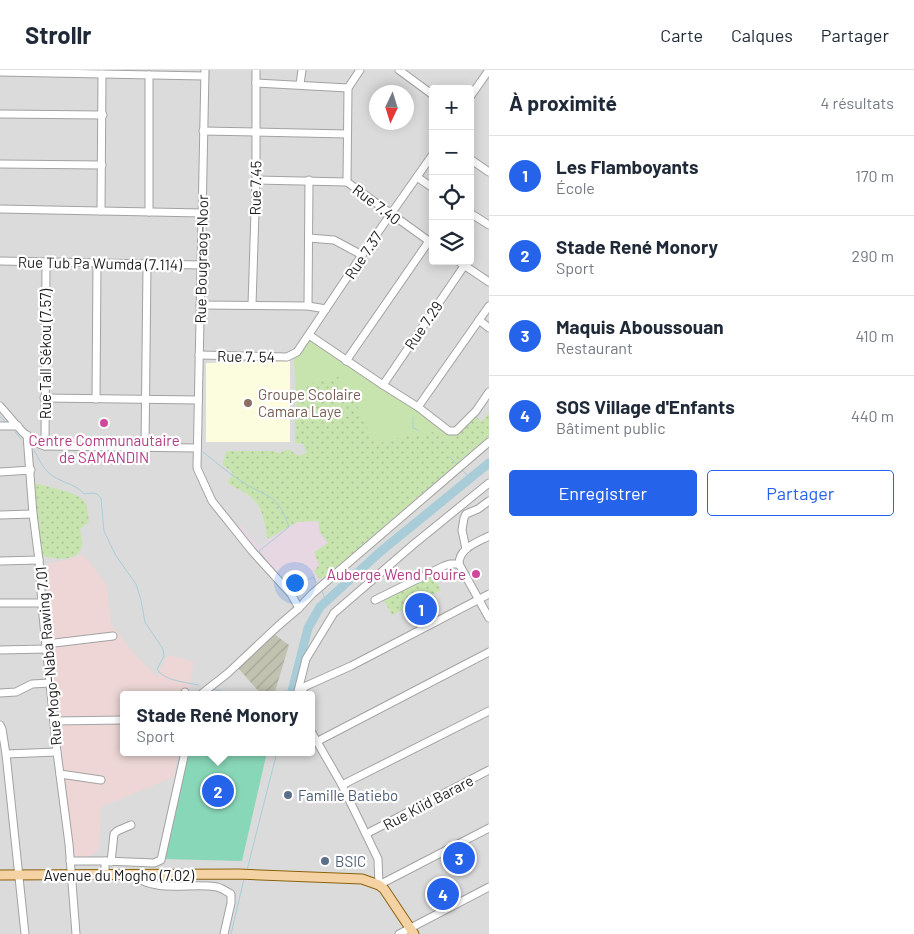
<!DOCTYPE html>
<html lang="fr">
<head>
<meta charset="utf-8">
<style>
  :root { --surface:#fff; --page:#f6f6f7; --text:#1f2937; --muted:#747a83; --line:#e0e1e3; --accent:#2563eb }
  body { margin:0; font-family:Barlow,sans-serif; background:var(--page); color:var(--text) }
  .controls { position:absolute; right:15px; top:15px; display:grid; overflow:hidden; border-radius:5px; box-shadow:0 2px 12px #0003 }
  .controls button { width:45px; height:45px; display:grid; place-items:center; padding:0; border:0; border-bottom:1px solid var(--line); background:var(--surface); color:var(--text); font:25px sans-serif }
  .compass { position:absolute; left:369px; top:15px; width:45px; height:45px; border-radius:50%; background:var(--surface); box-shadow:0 2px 12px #0003; rotate:184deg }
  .you { position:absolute; left:294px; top:512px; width:18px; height:18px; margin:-12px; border:4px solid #fff; border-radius:50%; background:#1a73e8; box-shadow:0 0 0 8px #1a73e833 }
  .badge { display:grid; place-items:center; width:32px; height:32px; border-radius:50%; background:var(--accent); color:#fff; font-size:16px; font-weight:700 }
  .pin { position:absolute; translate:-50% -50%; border:2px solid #fff; box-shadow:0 1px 5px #0006 }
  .popup { position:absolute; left:120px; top:621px; width:195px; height:65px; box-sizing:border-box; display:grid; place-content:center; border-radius:5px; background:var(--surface); filter:drop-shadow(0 1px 4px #0005); font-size:16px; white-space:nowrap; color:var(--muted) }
  .popup b { font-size:19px; color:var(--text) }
  .popup::after { content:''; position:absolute; left:50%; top:100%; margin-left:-10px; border:10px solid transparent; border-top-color:var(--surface) }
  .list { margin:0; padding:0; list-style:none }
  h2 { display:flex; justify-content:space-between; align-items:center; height:65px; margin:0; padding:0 20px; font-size:21px }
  h2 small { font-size:16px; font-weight:400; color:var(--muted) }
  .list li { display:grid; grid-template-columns:32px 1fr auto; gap:15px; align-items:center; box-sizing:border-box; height:80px; padding:0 20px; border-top:1px solid var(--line) }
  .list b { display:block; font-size:19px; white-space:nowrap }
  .list p { margin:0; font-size:16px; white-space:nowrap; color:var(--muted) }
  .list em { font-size:16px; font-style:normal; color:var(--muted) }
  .actions { display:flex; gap:10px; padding:15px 20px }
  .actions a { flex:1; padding:11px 0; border:1px solid var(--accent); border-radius:5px; text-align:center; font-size:18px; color:var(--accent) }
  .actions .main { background:var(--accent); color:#fff }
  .icon { flex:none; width:28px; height:28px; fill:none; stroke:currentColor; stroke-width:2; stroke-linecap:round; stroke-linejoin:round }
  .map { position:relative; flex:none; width:489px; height:864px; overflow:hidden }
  header { display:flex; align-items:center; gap:30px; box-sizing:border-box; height:70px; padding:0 25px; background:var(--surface); border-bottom:1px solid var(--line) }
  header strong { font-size:24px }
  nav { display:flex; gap:28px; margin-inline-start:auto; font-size:18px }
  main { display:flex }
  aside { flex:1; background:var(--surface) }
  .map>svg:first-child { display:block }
  .residential { fill:#dcdbdb; fill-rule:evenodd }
  .commercial { fill:#edd6d5 }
  .industrial { fill:#e6d7e3 }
  .education { fill:#fcfcdf }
  .construction { fill:url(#construction-furrows) }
  .grass { fill:#c8e4ae }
  .garden { fill:url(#garden-dots) }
  .pitch { fill:#89d7b9 }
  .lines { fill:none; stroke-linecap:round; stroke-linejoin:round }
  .stream { stroke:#a8cdd8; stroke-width:1 }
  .river { stroke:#a8cdd8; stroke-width:9 }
  .minor-casing { stroke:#a2a2a2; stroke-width:9 }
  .major-casing { stroke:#8b620c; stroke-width:11 }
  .minor { stroke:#fff; stroke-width:7 }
  .major { stroke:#f4d2a3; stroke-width:9 }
  .education-dot { fill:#8d6e63; stroke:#fff; stroke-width:2 }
  .hotel-dot { fill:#d1479c; stroke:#fff; stroke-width:2 }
  .service-dot { fill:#5c6f8a; stroke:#fff; stroke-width:2 }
  .labels { text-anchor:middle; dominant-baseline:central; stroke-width:4.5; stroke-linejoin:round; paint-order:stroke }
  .street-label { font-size:15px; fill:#1e1e1e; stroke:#fff }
  .education-label { font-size:15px; fill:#785e54; stroke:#fff; text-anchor:start }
  .hotel-label { font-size:15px; fill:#b23c85; stroke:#fff }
  .service-label { font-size:15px; fill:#4e5e75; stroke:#fff; text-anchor:start }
</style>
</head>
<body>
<header>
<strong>Strollr</strong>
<nav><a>Carte</a><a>Calques</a><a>Partager</a></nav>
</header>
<main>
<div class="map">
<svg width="489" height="864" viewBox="0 0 489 864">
  <defs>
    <pattern id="construction-furrows" width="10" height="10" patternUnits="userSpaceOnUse" patternTransform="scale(1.25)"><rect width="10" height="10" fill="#c2c2b1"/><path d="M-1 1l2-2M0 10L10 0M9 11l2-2" fill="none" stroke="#a6a698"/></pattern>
    <pattern id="garden-dots" width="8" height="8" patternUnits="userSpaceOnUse" patternTransform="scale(1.25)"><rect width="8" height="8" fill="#c8e4ae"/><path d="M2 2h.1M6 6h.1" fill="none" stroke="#abc395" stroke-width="1.8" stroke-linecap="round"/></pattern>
  </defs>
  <rect width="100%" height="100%" fill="#eeebe4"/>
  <!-- residential -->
  <path class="residential" d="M0 0H489V864H0ZM433 19H470V191H433ZM377 22H407V52H377ZM124 625H312V682H124Z"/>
  <!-- commercial -->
  <polygon class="commercial" points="84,485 107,515 111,554 133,582 157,607 168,585 194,592 188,625 124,625 124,682 178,682 174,707 101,737 99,780 74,795 40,496"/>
  <!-- industrial -->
  <polygon class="industrial" points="318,450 320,462 328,473 319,495 314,501 319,509 294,527 237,457 241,455 260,478 268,469 297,452"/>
  <!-- education -->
  <polygon class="education" points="290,291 290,372 206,372 206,293"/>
  <!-- construction -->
  <polygon class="construction" points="274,564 289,575 274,625 262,625 238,598"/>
  <!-- grass -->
  <path class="grass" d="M309 269 455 366 447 374 433 362 411 365 375 374 363 349 358 343C359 335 355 329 355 321L338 318 304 319 296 332 294 289Z"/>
  <!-- garden -->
  <g class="garden">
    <path d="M339 307 338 318 346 317 355 321C355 329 359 335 358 343L363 349 375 374 411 365 433 362 447 374 474 345 482 352 489 342V366L326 506 319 509 314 501 319 495 314 482 328 473 320 462 318 451 297 452 268 469C261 433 260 430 227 413L233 403 223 395 226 381H273L280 383 288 379 299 386 306 383 304 374 295 373C296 332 290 313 339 307Z"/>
    <path d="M35 413C47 417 73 421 82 429 88 434 88 444 89 452L80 459C81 465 83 473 81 479 74 493 52 489 41 485Z"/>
    <polygon points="431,502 441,520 392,545 382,527"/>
  </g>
  <!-- pitch -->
  <polygon class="pitch" points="186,682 267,682 242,791 163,789"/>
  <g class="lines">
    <!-- stream -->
    <g class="stream">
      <polyline points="208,29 209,0"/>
      <polyline points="0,347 5,351"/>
      <polyline points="413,347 413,358 418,360"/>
      <polyline points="15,362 21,369"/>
      <path d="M34 380C39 389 44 401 53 406 63 413 76 414 84 424L92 423 97 424 101 428 104 461 116 486 136 514 141 530 145 552 163 579 164 586 157 599C164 611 185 612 198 615"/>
      <path d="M203 382C216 392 229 404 244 413 270 429 277 423 289 457L259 481 268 493"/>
      <polyline points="450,387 458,395"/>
      <polyline points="462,400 470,408"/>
      <polyline points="273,499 279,506"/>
      <polyline points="287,515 291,519 313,507 317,513"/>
      <polyline points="322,521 326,531"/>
      <polyline points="213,619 238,625"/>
      <polyline points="247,800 277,682"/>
      <polyline points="231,864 244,809"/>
    </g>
    <!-- river -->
    <polyline class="river" points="291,625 308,558 320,537 380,482 489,393"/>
    <defs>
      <g id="minor">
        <polyline points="399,0 433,25"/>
        <polyline points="0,2 204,6"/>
        <polyline points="149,5 149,142"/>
        <polyline points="256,13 348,18"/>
        <polyline points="300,14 302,0"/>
        <polyline points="470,27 489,0"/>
        <polyline points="0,44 103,45"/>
        <polyline points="203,61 347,64"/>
        <polyline points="470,89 489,102"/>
        <polyline points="0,94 102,95"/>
        <polyline points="417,107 433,118"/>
        <polyline points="256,110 347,112 433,174"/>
        <polyline points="347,112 348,18 360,0"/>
        <polyline points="0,139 202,143"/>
        <polyline points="101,141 102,4"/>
        <polyline points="470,143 489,155"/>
        <polyline points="309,168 334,170 362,185"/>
        <polyline points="0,191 201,195"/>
        <polyline points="458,191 489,212"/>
        <polyline points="200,235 308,236 326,239"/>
        <polyline points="252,235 256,110 256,0"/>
        <polyline points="308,236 309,110"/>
        <polyline points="479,250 489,258"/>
        <polyline points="309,265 383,315 418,337 449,361 456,361 476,341 489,322"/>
        <polyline points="199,285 287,287 297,282 362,185 433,84"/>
        <polyline points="346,291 429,171"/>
        <polyline points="383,315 464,196"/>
        <polyline points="44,328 198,330"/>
        <polyline points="96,329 97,193"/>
        <path d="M0 336C12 349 27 372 45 376L197 378"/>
        <polyline points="418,337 489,236"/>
        <polyline points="0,356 18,356"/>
        <polyline points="27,365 33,444 39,490 42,536 57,682 69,774 76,864"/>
        <polyline points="45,376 46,192"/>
        <polyline points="145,378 147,194"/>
        <polyline points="0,402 31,400"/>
        <polyline points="0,445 33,444"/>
        <polyline points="466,479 462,460 464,448 466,444 478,439 489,431"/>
        <polyline points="0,491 39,490"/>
        <polyline points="459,494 489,548"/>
        <path d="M375 530 444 496 450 494H459C459 478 476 473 489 466"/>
        <polyline points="0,533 42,533"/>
        <polyline points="299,538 312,524 489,372"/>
        <polyline points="46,574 113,566"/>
        <polyline points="0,580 47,579"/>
        <polyline points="0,623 16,622 32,614 50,613"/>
        <polyline points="298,623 306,616 351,596 489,524"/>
        <polyline points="184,625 185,622"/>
        <polyline points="200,625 228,603 278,556 299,538 291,524 252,481 212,431 197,398 205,0"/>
        <polyline points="297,625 306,589 334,543 414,474 489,413"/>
        <polyline points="54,651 124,650"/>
        <polyline points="0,655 2,659 6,684 25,864"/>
        <polyline points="312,663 342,715 378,789 379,815 489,758"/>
        <polyline points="318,671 489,582"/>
        <polyline points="6,684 57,682"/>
        <polyline points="60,704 101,710"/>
        <polyline points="342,715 489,641"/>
        <polyline points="366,764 489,700"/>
        <polyline points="70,791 105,791"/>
        <polyline points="111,792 114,764 117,761 131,755"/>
        <polyline points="105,805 105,791 154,793 161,790 185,682"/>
        <path d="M134 805C156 824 191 812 217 817 222 818 227 822 231 824V833L224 864"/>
        <polyline points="399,864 489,817"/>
      </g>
      <polyline id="major" points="0,805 238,804 362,809 379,815 384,819 414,864"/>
    </defs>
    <!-- minor casing -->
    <use href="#minor" class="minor-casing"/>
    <!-- major casing -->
    <use href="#major" class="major-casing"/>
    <!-- minor -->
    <use href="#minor" class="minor"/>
    <!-- major -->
    <use href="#major" class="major"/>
  </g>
  <!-- markers -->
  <circle class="education-dot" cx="248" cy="333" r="5"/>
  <g class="hotel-dot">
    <circle cx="104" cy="353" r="5"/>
    <circle cx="476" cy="504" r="5"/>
  </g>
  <g class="service-dot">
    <circle cx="288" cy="725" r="5"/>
    <circle cx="325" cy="791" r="5"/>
  </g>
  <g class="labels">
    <!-- street labels -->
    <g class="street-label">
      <text transform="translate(255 118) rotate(-89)">Rue 7.45</text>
      <text transform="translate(377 134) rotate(37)">Rue 7.40</text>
      <text transform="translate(363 185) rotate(-56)">Rue 7.37</text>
      <text transform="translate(201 189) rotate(-89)">Rue Bougraog-Noor</text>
      <text transform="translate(100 193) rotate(1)">Rue Tub Pa Wumda (7.114)</text>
      <text transform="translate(423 255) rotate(-56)">Rue 7.29</text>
      <text transform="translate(45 284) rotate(-90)">Rue Tall Sékou (7.57)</text>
      <text transform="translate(246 286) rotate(1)">Rue 7. 54</text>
      <text transform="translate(48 586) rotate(-95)">Rue Mogo-Naba Rawing 7.01</text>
      <text transform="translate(428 732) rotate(-28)">Rue Kiid Barare</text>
      <text x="119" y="805">Avenue du Mogho (7.02)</text>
    </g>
    <!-- education labels -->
    <g class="education-label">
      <text x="258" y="324">Groupe Scolaire<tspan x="258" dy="17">Camara Laye</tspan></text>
    </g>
    <!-- hotel labels -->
    <g class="hotel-label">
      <text x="104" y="370">Centre Communautaire<tspan x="104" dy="17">de SAMANDIN</tspan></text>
      <text x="466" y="504" text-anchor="end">Auberge Wend Pouire</text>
    </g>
    <!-- service labels -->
    <g class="service-label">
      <text x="298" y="725">Famille Batiebo</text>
      <text x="335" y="791">BSIC</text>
    </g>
  </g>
</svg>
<div class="controls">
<button>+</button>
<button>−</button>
<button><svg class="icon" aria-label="locate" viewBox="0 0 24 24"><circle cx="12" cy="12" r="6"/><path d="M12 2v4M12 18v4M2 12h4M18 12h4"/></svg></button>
<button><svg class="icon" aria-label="layers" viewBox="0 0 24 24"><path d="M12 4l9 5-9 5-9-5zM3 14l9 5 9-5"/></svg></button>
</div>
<svg class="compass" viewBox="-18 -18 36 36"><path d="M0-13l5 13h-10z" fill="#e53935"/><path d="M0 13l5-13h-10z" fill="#747a83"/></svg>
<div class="you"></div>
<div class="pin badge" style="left:421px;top:539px">1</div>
<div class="pin badge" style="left:218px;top:721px">2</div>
<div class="popup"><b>Stade René Monory</b>Sport</div>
<div class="pin badge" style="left:459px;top:788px">3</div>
<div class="pin badge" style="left:443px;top:824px">4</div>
</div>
<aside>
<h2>À proximité<small>4 résultats</small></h2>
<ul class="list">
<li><span class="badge">1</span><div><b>Les Flamboyants</b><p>École</p></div><em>170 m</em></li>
<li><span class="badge">2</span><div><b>Stade René Monory</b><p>Sport</p></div><em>290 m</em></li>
<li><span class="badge">3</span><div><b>Maquis Aboussouan</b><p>Restaurant</p></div><em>410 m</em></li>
<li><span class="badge">4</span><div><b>SOS Village d'Enfants</b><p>Bâtiment public</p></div><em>440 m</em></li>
</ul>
<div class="actions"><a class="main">Enregistrer</a><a>Partager</a></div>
</aside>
</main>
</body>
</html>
